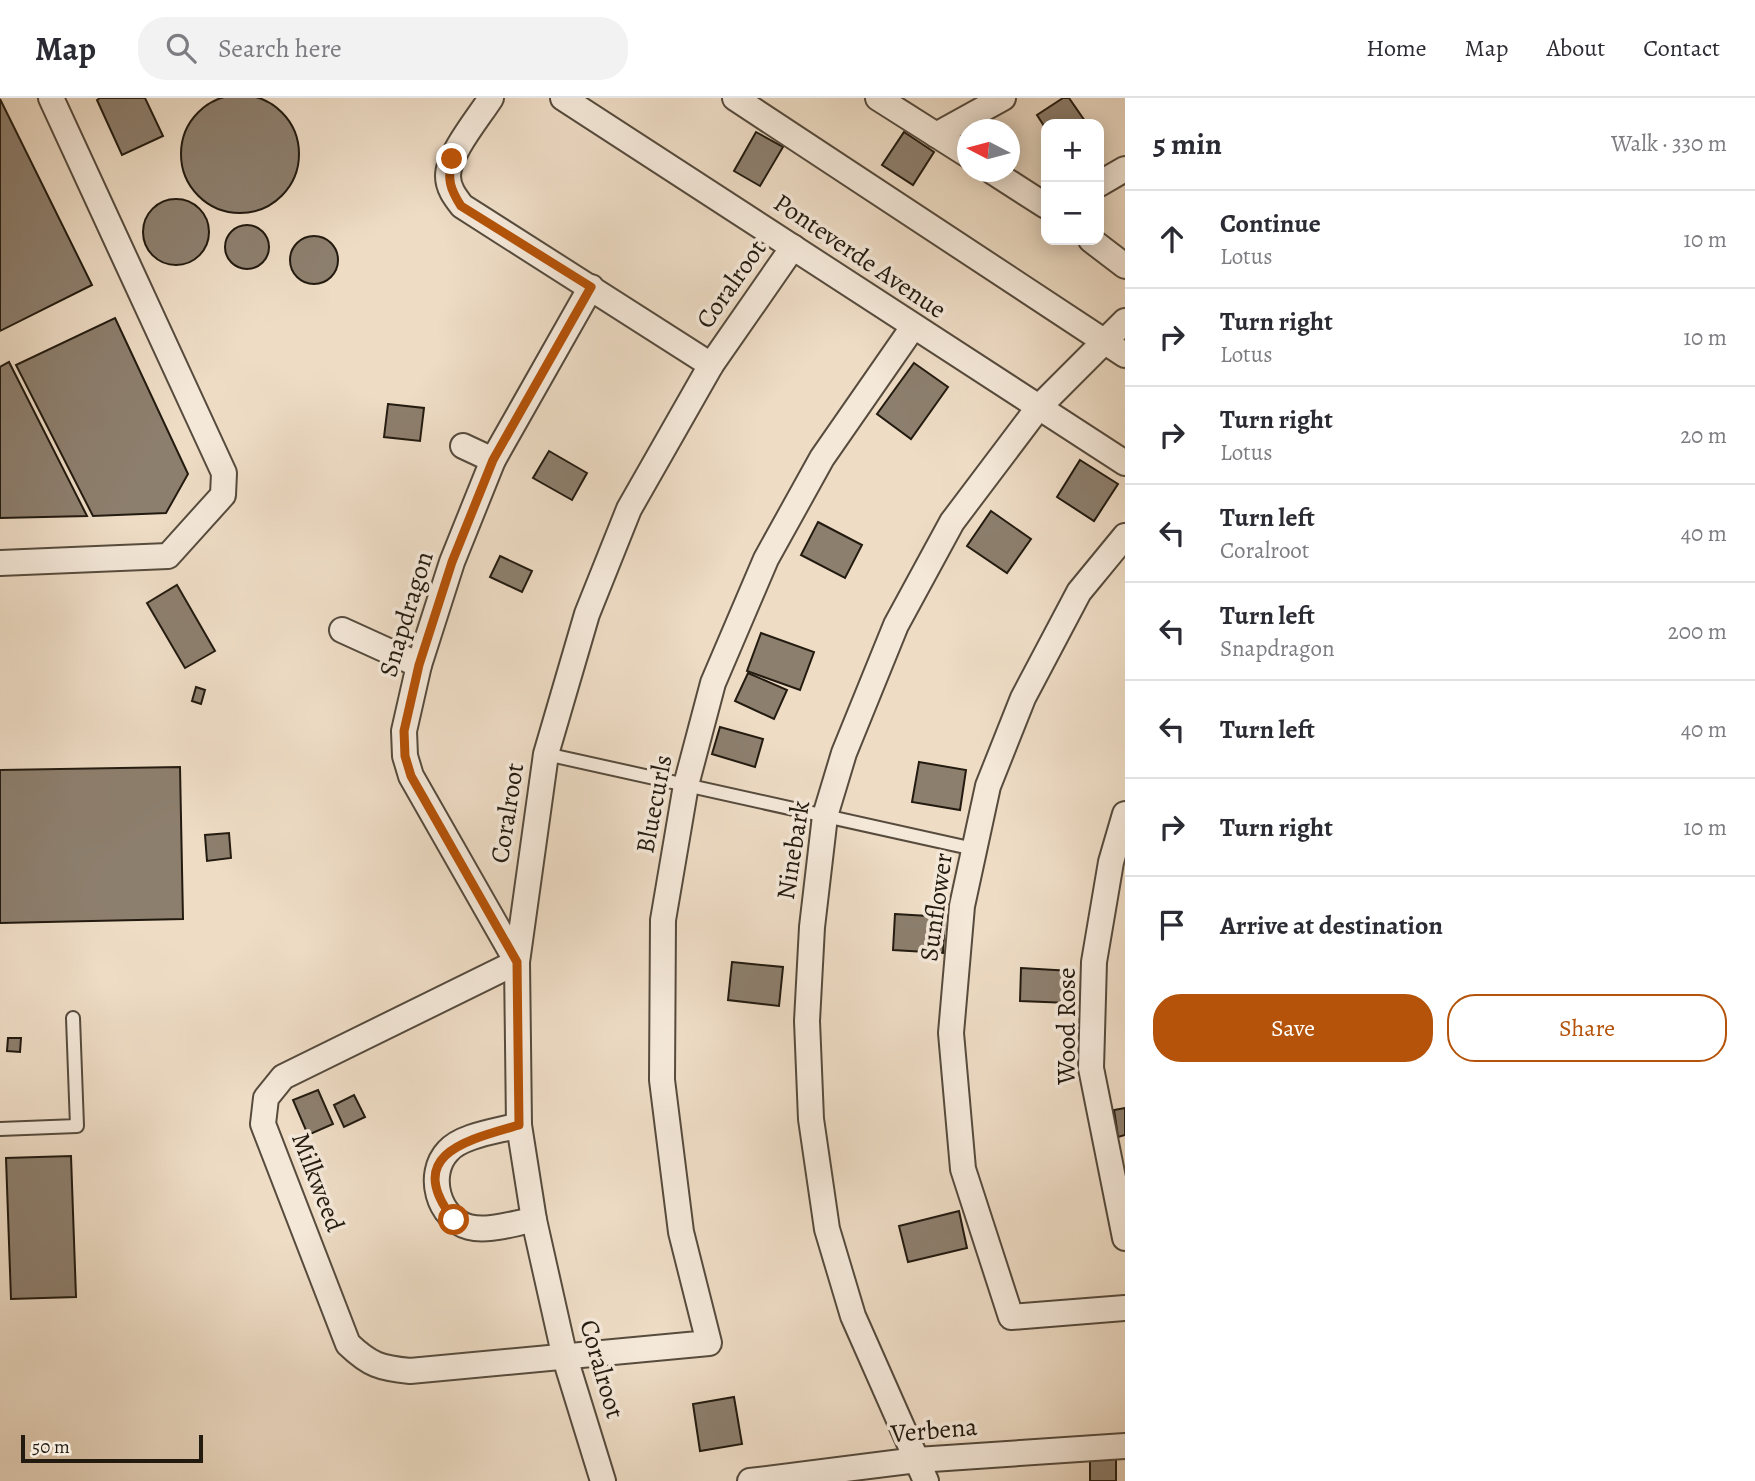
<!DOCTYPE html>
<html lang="en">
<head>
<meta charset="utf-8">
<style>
  :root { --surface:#fff; --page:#f2f2f3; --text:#2b2b33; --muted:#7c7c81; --line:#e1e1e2; --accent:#b45309 }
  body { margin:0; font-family:Alegreya,serif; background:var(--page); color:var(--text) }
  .controls { position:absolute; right:21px; top:21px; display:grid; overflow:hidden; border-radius:14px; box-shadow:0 4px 18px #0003 }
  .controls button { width:63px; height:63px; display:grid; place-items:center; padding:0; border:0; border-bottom:2px solid var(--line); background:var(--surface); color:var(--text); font:35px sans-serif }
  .compass { position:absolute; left:957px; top:21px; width:63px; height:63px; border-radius:50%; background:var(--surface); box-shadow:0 4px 18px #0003; rotate:276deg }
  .scale { position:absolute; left:21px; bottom:18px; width:182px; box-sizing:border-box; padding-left:7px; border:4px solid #231b10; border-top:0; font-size:19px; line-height:24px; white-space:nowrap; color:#231b10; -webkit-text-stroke:5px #f4e8d9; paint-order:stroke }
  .stop { position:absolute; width:21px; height:21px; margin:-16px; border:5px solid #b45309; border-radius:50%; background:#fff }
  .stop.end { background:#b45309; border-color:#fff; box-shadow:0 2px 7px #0008 }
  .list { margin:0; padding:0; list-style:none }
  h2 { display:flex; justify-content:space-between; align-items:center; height:91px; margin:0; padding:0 28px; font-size:30px }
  h2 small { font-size:23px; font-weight:400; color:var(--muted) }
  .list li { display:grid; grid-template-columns:46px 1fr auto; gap:21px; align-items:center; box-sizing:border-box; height:98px; padding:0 28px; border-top:2px solid var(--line) }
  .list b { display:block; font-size:26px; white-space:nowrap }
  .list p { margin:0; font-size:23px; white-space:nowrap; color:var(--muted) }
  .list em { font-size:23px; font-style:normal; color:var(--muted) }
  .actions { display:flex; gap:14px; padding:21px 28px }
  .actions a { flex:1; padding:16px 0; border:2px solid var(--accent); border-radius:28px; text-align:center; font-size:24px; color:var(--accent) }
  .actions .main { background:var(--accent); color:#fff }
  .icon { flex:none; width:38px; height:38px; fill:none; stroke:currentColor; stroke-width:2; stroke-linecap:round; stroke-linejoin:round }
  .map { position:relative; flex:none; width:1125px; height:1383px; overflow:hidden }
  header { display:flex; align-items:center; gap:42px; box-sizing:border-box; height:98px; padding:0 35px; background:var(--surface); border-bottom:2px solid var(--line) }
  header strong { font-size:33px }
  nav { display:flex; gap:38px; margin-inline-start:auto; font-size:24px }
  .search { width:490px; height:63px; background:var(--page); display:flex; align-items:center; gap:18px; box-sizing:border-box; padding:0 24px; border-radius:28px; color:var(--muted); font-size:26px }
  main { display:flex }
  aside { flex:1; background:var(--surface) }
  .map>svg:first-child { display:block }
  .building { fill:#8d7f6e; stroke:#231b10; stroke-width:2 }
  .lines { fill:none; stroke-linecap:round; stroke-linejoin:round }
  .lane-casing { stroke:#564b3d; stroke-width:16 }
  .street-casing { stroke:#564b3d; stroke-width:28 }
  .lane { stroke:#f4e8d9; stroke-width:12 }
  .street { stroke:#f4e8d9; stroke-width:24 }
  .route { stroke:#b45309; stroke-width:9 }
  .labels { text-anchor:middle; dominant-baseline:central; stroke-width:7; stroke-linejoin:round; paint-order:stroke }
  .street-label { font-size:26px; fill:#231b10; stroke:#f4e8d9 }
</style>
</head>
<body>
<header>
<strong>Map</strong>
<div class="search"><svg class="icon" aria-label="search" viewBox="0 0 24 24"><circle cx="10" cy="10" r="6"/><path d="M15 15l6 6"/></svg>Search here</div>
<nav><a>Home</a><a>Map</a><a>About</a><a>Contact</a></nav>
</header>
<main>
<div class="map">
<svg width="1125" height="1383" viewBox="0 0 1125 1383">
  <rect width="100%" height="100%" fill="#eedcc5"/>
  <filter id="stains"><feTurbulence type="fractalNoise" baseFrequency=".00286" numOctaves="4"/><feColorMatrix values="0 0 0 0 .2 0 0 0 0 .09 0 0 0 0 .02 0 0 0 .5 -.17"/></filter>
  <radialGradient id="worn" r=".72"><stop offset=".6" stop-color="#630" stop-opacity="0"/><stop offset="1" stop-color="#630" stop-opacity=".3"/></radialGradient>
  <!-- building -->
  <g class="building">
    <circle cx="240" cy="56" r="59"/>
    <polygon points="100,0 145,0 163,38 122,57 97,2"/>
    <polygon points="1063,0 1069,0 1087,26 1046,26 1046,31 1037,17"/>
    <polygon points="0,1 92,187 0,233"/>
    <polygon points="756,34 783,49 760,88 734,73"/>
    <polygon points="904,34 934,54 913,87 882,67"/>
    <circle cx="176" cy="134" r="33"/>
    <circle cx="247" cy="149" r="22"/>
    <circle cx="314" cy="162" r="24"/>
    <polygon points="115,220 188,376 166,415 93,418 16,267"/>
    <polygon points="9,264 87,418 0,420 0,269"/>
    <polygon points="914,265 948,289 911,341 877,316"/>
    <polygon points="388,306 424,310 420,343 384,339"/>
    <polygon points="549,353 587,375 572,402 533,380"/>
    <polygon points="1080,362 1118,386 1094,423 1057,399"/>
    <polygon points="991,413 1031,441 1007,475 967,448"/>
    <polygon points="818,424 862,447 845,480 801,457"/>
    <polygon points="500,458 532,473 522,494 490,479"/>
    <polygon points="177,487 215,553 185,570 147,505"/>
    <polygon points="761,535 814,554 800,592 747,573"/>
    <polygon points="748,575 787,592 774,621 735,603"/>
    <polygon points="196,589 205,592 201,606 192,603"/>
    <polygon points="720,629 763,641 755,669 712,656"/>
    <polygon points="919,664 966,672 960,712 912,704"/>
    <polygon points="180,669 183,821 0,825 0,672"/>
    <polygon points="229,735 231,760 207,763 205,737"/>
    <polygon points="895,816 945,819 943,855 893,852"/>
    <polygon points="732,864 783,869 779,908 728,902"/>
    <polygon points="1021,870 1071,873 1069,905 1020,903"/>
    <polygon points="8,940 21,940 20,954 7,953"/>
    <polygon points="318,992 333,1026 308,1037 293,1002"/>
    <polygon points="354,997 365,1019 344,1029 334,1007"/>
    <polygon points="1125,1010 1125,1037 1118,1039 1114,1012"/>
    <polygon points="71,1058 76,1199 11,1201 6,1060"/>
    <polygon points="959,1113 967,1150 908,1164 899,1128"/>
    <polygon points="734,1299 742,1346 700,1353 693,1306"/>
    <polygon points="1116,1359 1116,1383 1090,1383 1090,1360"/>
  </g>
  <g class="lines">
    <defs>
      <g id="lane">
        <polyline points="546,656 974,751"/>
        <polyline points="0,1031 77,1028 73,920"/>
      </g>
      <g id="street">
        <path d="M491 0C479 19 448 56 448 78 448 90 455 99 462 108L711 267"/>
        <polyline points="563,0 1125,365"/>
        <polyline points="735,0 1125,257"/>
        <polyline points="878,0 968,57"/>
        <polyline points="936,37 1003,0"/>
        <polyline points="993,74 1046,108"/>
        <polyline points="1099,86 1125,71"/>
        <polyline points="1091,142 1125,168"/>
        <path d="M591 189 493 362 452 464 419 567 404 633 405 658 411 678 517 864 283 979 266 1000 263 1026 348 1246C370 1267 380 1270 410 1273L709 1245 681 1134 662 982 663 822 686 687 713 585 766 461 822 360 913 229"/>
        <polyline points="463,348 493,362"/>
        <polyline points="1125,438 1079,494 1023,600 988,688 962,808 951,935 963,1071 1011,1219 1125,1210"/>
        <polyline points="0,465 168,458 223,397 224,375 51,0"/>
        <polyline points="342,532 419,567"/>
        <polyline points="1125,716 1111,764 1094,864 1091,970 1125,1140"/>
        <path d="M519 1027C499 1033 462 1037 448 1053 426 1076 438 1121 469 1129 488 1134 514 1125 534 1122"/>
        <polyline points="603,1383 565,1260 534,1122 519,1027 517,864 546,656 587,516 629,411 711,267 793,149"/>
        <polyline points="750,1383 917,1362 1125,1348"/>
        <polyline points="926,1383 853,1218 827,1131 811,1021 807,923 812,829 825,718 844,655 896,527 952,424 1038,310 1125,223"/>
      </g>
    </defs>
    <!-- lane casing -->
    <use href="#lane" class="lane-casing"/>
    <!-- street casing -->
    <use href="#street" class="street-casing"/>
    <!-- lane -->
    <use href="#lane" class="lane"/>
    <!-- street -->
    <use href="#street" class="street"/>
  </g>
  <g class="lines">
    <!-- route -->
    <path class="route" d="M452 61C447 81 450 91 461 108L591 189 493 362 452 464 419 567 404 633 405 658 411 678 517 864 519 1027C468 1042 402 1056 454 1122"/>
  </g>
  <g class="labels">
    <!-- street labels -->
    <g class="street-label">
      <text transform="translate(860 158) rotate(34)">Ponteverde Avenue</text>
      <text transform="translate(731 186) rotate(-55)">Coralroot</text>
      <text transform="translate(406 516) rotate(-73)">Snapdragon</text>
      <text transform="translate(654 706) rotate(-79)">Bluecurls</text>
      <text transform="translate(507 715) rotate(-81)">Coralroot</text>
      <text transform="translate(793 752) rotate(-81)">Ninebark</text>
      <text transform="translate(936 809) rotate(-82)">Sunflower</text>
      <text transform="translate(1066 928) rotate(-90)">Wood Rose</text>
      <text transform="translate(318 1084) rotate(69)">Milkweed</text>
      <text transform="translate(602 1271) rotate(74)">Coralroot</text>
      <text transform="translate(934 1332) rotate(-5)">Verbena</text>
    </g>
  </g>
  <rect width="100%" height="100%" filter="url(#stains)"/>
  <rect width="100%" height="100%" fill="url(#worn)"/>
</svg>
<div class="controls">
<button>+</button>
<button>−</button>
</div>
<svg class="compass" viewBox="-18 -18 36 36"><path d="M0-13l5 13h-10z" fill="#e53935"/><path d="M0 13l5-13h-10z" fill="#7c7c81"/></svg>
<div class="scale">50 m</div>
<div class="stop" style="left:454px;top:1122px"></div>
<div class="stop end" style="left:452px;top:61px"></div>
</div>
<aside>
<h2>5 min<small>Walk · 330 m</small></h2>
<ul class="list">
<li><svg class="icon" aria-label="ahead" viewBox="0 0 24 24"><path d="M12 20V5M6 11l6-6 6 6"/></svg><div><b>Continue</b><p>Lotus</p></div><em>10 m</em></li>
<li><svg class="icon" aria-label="right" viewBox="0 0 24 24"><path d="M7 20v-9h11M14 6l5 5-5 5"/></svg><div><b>Turn right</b><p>Lotus</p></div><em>10 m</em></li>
<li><svg class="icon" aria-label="right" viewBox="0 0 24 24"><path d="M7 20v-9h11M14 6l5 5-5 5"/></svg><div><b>Turn right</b><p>Lotus</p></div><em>20 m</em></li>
<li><svg class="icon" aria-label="left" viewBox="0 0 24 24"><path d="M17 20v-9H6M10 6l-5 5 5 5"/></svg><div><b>Turn left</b><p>Coralroot</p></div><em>40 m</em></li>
<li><svg class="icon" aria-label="left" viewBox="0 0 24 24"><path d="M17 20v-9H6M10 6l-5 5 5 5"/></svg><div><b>Turn left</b><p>Snapdragon</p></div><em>200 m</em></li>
<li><svg class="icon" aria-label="left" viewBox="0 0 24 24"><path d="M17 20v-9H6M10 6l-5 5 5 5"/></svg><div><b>Turn left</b></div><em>40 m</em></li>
<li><svg class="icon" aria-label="right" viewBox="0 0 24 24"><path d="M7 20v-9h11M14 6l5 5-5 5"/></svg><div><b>Turn right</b></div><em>10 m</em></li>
<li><svg class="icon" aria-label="arrive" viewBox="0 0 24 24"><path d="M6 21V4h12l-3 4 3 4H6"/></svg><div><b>Arrive at destination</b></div></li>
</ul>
<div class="actions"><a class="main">Save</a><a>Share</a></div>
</aside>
</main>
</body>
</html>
